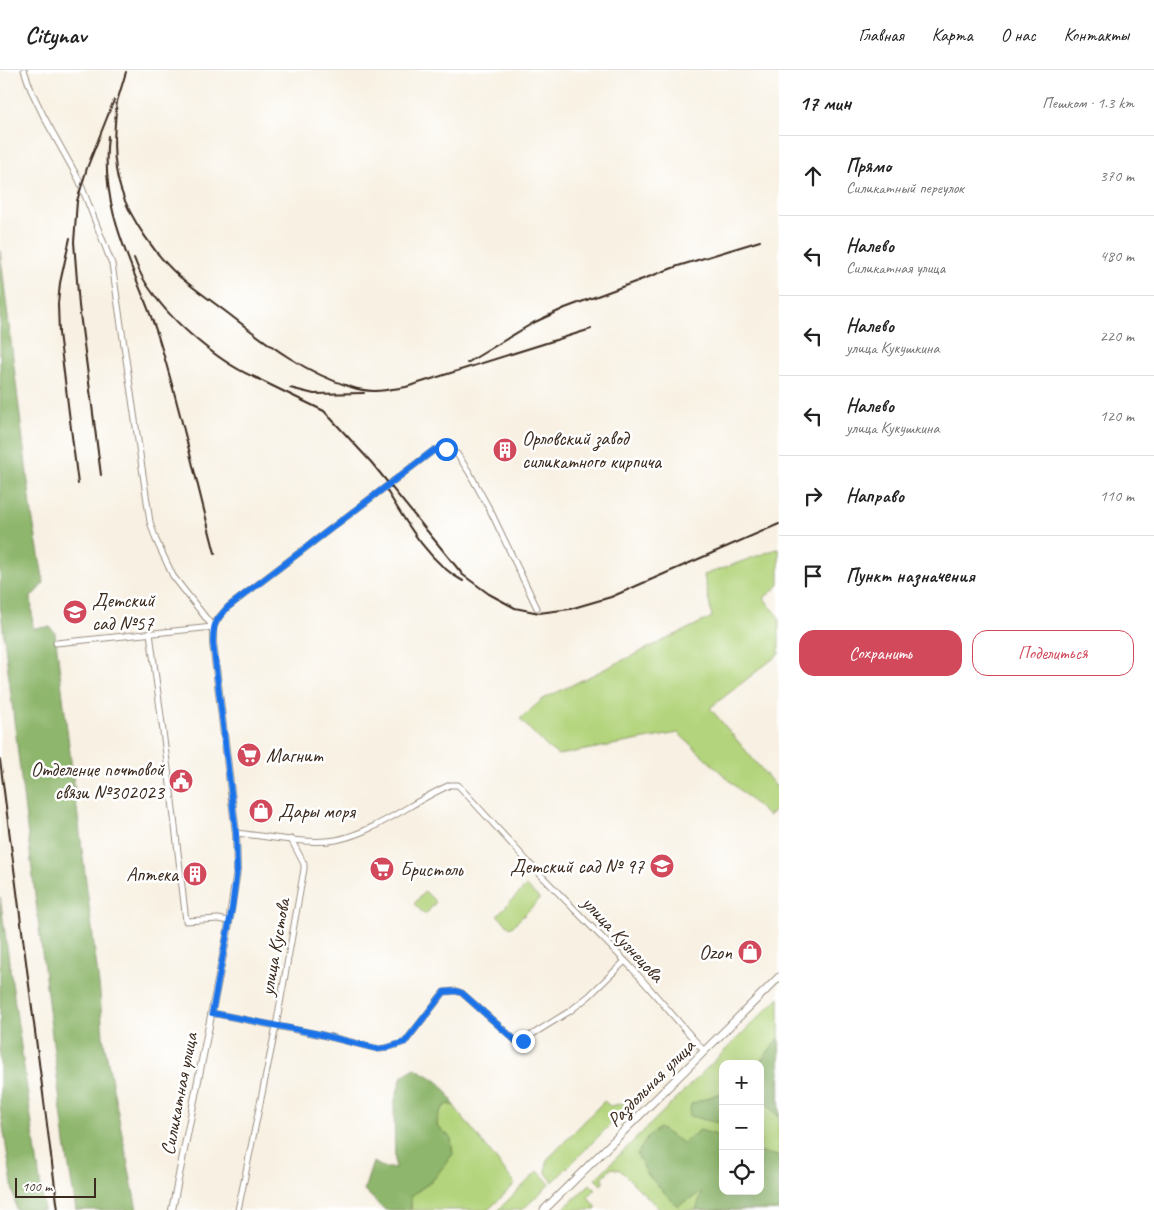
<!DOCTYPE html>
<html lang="ru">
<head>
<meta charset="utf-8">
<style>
  :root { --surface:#fff; --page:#f2f2f2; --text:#222; --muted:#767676; --line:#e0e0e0; --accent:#d1495b }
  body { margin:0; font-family:Caveat,sans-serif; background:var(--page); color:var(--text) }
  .controls { position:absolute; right:15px; bottom:15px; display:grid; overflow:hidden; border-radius:10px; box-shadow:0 5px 20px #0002 }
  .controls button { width:45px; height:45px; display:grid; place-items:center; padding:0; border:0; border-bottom:1px solid var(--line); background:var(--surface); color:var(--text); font:25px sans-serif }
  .scale { position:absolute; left:15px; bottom:12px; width:81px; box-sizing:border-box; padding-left:5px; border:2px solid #3b2a1e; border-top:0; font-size:14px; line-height:18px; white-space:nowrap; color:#3b2a1e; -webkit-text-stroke:4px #fff; paint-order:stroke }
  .stop { position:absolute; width:15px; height:15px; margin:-11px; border:4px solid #1a73e8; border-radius:50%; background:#fff }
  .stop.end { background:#1a73e8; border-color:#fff; box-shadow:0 1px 5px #0008 }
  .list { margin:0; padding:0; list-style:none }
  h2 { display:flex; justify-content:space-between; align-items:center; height:65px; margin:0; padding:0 20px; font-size:21px }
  h2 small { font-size:16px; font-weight:400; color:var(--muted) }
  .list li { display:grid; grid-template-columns:32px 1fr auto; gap:15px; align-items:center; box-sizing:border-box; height:80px; padding:0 20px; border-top:1px solid var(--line) }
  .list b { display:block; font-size:19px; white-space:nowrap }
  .list p { margin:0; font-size:16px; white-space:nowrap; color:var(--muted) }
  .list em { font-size:16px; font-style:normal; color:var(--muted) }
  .actions { display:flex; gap:10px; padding:15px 20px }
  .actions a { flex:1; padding:11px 0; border:1px solid var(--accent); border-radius:15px; text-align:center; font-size:18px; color:var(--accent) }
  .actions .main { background:var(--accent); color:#fff }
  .icon { flex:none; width:28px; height:28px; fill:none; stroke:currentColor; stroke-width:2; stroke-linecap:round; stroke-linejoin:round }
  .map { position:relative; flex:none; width:779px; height:1140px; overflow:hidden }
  header { display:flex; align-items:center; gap:30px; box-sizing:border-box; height:70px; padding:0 25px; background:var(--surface); border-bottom:1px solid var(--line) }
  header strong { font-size:24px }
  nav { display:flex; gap:28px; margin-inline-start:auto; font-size:18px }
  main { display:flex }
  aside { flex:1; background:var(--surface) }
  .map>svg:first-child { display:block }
  .green { fill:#b3d47c; stroke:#777f4d; fill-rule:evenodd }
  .forest { fill:#8eb66c; stroke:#647045 }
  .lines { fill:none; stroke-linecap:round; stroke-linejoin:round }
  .minor-casing { stroke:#9a8e80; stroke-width:7 }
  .tertiary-casing { stroke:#9a8e80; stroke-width:8 }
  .secondary-casing { stroke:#9a8e80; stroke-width:9 }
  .minor { stroke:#fff; stroke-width:5 }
  .tertiary { stroke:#fff; stroke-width:6 }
  .secondary { stroke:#fff; stroke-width:7 }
  .rail { stroke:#3b2a1e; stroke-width:2 }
  .route { stroke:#1a73e8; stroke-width:6 }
  .labels { text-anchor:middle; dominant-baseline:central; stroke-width:5; stroke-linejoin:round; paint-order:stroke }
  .poi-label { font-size:20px; fill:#3b2a1e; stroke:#fff; text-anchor:start }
  .street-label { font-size:20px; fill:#3b2a1e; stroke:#fff }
</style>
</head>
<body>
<header>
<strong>Citynav</strong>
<nav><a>Главная</a><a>Карта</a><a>О нас</a><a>Контакты</a></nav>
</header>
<main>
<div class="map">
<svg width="779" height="1140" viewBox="0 0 779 1140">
  <rect width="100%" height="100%" fill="#fff"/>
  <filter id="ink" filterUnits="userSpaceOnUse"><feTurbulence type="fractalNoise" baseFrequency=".02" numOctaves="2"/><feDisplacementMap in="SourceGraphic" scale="10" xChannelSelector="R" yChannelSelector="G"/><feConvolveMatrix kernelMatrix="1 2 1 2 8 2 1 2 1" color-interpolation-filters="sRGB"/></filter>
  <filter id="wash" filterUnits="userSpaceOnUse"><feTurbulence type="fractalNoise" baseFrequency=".0096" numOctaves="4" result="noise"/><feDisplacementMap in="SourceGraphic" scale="20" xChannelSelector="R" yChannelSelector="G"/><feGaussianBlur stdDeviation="1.12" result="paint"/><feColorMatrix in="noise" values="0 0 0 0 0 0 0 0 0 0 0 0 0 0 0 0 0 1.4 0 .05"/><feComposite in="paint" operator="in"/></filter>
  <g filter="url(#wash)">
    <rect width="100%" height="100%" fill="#f8f1e3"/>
    <!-- green -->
    <g class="green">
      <polygon points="779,478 779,515 764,528 779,548 779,584 710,638 779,720 779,737 768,746 678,663 558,685 546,676 520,649 543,629 712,547 704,505"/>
      <polygon points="526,816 540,829 511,858 497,845"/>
      <polygon points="425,821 436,832 425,845 414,834"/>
      <path d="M779 927V1140H660L620 1100 612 1098 602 1108 604 1111 601 1115 595 1109ZM723 994H760V1121H723Z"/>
      <polygon points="604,1031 610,1036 634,1031 553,1112 546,1103 547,1090"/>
      <path d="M448 1034 454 1036 515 1114 488 1140H411V1126L433 1110 451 1068 437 1056C437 1046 440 1039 448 1034Z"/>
      <polygon points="538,1101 550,1114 522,1140 498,1140"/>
      <polygon points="590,1114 595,1119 588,1127 597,1138 595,1140 562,1140"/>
    </g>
    <!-- forest -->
    <g class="forest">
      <polygon points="0,181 32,445 44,513 31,527 33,558 50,557 55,563 100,923 103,967 137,1140 76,1140 65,1073 0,534"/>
      <polygon points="0,828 0,827 44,1140 16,1140 0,1037"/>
      <polygon points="779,968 779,1047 760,1027 760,994 758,994"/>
      <path d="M415 998C435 1009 446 1014 454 1036L448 1034C440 1039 437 1046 437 1056L451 1068 453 1084 433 1110 411 1126V1140H385L364 1120 373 1092 385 1098H395L394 1033 402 1006Z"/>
      <polygon points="723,1022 723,1054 689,1046 691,1034"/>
      <polygon points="659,1058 683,1073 700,1060 723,1067 723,1121 760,1121 760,1082 779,1086 779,1140 696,1140 702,1122 677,1136 647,1104 637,1084 648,1067"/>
    </g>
  </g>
  <g filter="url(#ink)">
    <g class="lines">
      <defs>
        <g id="minor">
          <polyline points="24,0 31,20 44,47 79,110 112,194 150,452 156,470 173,506 213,557"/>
          <polyline points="213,557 220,546 228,537 434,380 446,379 457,384 469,402 492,444 537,538"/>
          <polyline points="150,563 171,722 186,851 218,849 229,851"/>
          <polyline points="56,573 213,557"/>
          <path d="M236 763C266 766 308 775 336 770 376 762 413 731 450 715H458L530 794 630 896 704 981"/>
          <polyline points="212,943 322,965 379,979 386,978 405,972 444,922 456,921 462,923 516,971 520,972 570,941 589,926 625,891"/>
          <polyline points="238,1140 276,956 304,799 304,794 291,769"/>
        </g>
        <polyline id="tertiary" points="172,1140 227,866 237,800 236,763 213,573 213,557"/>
        <polyline id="secondary" points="544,1140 779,907"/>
      </defs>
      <!-- minor casing -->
      <use href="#minor" class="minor-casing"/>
      <!-- tertiary casing -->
      <use href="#tertiary" class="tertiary-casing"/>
      <!-- secondary casing -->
      <use href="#secondary" class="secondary-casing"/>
      <!-- minor -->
      <use href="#minor" class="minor"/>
      <!-- tertiary -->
      <use href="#tertiary" class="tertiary"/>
      <!-- secondary -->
      <use href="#secondary" class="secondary"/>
      <!-- rail -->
      <g class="rail">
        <path d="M117 30C114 60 111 90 121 120 130 149 157 187 180 207 197 221 216 234 234 248 270 276 306 303 351 317 371 324 386 320 406 317L591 259"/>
        <polyline points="116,35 126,2"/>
        <path d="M108 66C99 143 135 197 158 266 180 337 196 411 215 483"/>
        <polyline points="70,168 60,213 58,234 59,263 78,414"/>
        <path d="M134 188C138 199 144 212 152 222 173 253 223 296 259 309"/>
        <polyline points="467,293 533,253 565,238 678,196 760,171"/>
        <polyline points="252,306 324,341 371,392 463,505 489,524 515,538 539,543 570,539 611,527 779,454"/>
        <polyline points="290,318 314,324 364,323"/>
        <polyline points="101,405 79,236 74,172 77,131 87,98 114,30"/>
        <path d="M387 421C406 452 430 494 463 511"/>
        <polyline points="0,690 58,1140"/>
      </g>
    </g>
  </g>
  <g class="lines" filter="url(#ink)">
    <!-- route -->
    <path class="route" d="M446 379 434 380 228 537C215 551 213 554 213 573L236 763 237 800 232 838 212 943 314 963 378 979 386 978 405 972 444 922 456 921 462 923 516 971H523"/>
  </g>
  <!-- icons -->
  <defs>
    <symbol id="building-disc" viewBox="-11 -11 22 22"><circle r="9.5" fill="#d1495b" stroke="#fff"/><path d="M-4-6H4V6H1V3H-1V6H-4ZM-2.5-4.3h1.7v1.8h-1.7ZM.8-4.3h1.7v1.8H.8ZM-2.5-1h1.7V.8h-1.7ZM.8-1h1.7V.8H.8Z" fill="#fff"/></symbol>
    <symbol id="school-disc" viewBox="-11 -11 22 22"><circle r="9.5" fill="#d1495b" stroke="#fff"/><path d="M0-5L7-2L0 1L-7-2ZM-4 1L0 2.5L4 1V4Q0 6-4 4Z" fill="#fff"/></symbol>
    <symbol id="supermarket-disc" viewBox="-11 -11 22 22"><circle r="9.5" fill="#d1495b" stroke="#fff"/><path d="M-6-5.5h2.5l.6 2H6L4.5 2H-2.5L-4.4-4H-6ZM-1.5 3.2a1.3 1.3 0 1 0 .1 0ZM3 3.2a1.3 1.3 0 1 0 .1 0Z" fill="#fff"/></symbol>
    <symbol id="civic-disc" viewBox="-11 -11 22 22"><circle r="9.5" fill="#d1495b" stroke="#fff"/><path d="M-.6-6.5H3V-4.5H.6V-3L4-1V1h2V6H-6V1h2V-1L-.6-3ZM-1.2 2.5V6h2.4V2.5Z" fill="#fff"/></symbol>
    <symbol id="shop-disc" viewBox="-11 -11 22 22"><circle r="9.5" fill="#d1495b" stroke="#fff"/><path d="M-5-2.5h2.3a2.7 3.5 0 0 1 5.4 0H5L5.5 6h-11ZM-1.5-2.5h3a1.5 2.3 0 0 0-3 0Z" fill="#fff"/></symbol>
  </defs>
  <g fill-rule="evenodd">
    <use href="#building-disc" x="491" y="366" width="28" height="28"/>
    <use href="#school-disc" x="61" y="528" width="28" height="28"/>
    <use href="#supermarket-disc" x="235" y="671" width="28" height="28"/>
    <use href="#civic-disc" x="167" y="697" width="28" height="28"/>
    <use href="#shop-disc" x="247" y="727" width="28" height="28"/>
    <use href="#school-disc" x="648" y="782" width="28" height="28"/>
    <use href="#supermarket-disc" x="368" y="785" width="28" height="28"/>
    <use href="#building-disc" x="181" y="790" width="28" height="28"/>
    <use href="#shop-disc" x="736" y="868" width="28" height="28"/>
  </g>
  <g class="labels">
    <!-- poi labels -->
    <g class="poi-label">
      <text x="522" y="368">Орловский завод<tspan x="522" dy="23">силикатного кирпича</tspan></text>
      <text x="92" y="530">Детский<tspan x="92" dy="23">сад №57</tspan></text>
      <text x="266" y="685">Магнит</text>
      <text x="164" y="699" text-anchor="end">Отделение почтовой<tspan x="164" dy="23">связи №302023</tspan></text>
      <text x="278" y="741">Дары моря</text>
      <text x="644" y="796" text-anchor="end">Детский сад № 97</text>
      <text x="400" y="799">Бристоль</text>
      <text x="178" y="804" text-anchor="end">Аптека</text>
      <text x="732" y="882" text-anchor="end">Ozon</text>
    </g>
    <!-- street labels -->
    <g class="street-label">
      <text transform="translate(623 869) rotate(47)">улица Кузнецова</text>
      <text transform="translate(275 877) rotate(-80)">улица Кустова</text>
      <text transform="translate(651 1013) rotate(-45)">Раздольная улица</text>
      <text transform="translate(179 1024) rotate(-79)">Силикатная улица</text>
    </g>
  </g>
</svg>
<div class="controls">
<button>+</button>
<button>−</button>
<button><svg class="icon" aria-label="locate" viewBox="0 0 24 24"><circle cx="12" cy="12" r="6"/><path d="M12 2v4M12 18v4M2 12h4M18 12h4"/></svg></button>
</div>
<div class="scale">100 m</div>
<div class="stop" style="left:446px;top:379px"></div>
<div class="stop end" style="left:523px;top:971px"></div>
</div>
<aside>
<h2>17 мин<small>Пешком · 1.3 km</small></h2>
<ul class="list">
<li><svg class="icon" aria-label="ahead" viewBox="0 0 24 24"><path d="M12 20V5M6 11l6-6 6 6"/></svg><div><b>Прямо</b><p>Силикатный переулок</p></div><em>370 m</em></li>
<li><svg class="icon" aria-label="left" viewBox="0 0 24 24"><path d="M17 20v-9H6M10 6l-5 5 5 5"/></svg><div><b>Налево</b><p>Силикатная улица</p></div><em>480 m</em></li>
<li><svg class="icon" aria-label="left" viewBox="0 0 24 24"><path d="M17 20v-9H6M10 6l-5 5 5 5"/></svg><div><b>Налево</b><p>улица Кукушкина</p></div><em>220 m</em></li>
<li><svg class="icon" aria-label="left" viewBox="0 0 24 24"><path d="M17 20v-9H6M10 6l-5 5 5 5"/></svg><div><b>Налево</b><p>улица Кукушкина</p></div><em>120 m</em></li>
<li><svg class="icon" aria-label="right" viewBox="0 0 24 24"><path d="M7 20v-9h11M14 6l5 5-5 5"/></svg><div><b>Направо</b></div><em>110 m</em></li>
<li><svg class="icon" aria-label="arrive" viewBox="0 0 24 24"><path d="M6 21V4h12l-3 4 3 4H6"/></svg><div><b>Пункт назначения</b></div></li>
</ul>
<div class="actions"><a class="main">Сохранить</a><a>Поделиться</a></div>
</aside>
</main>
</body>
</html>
